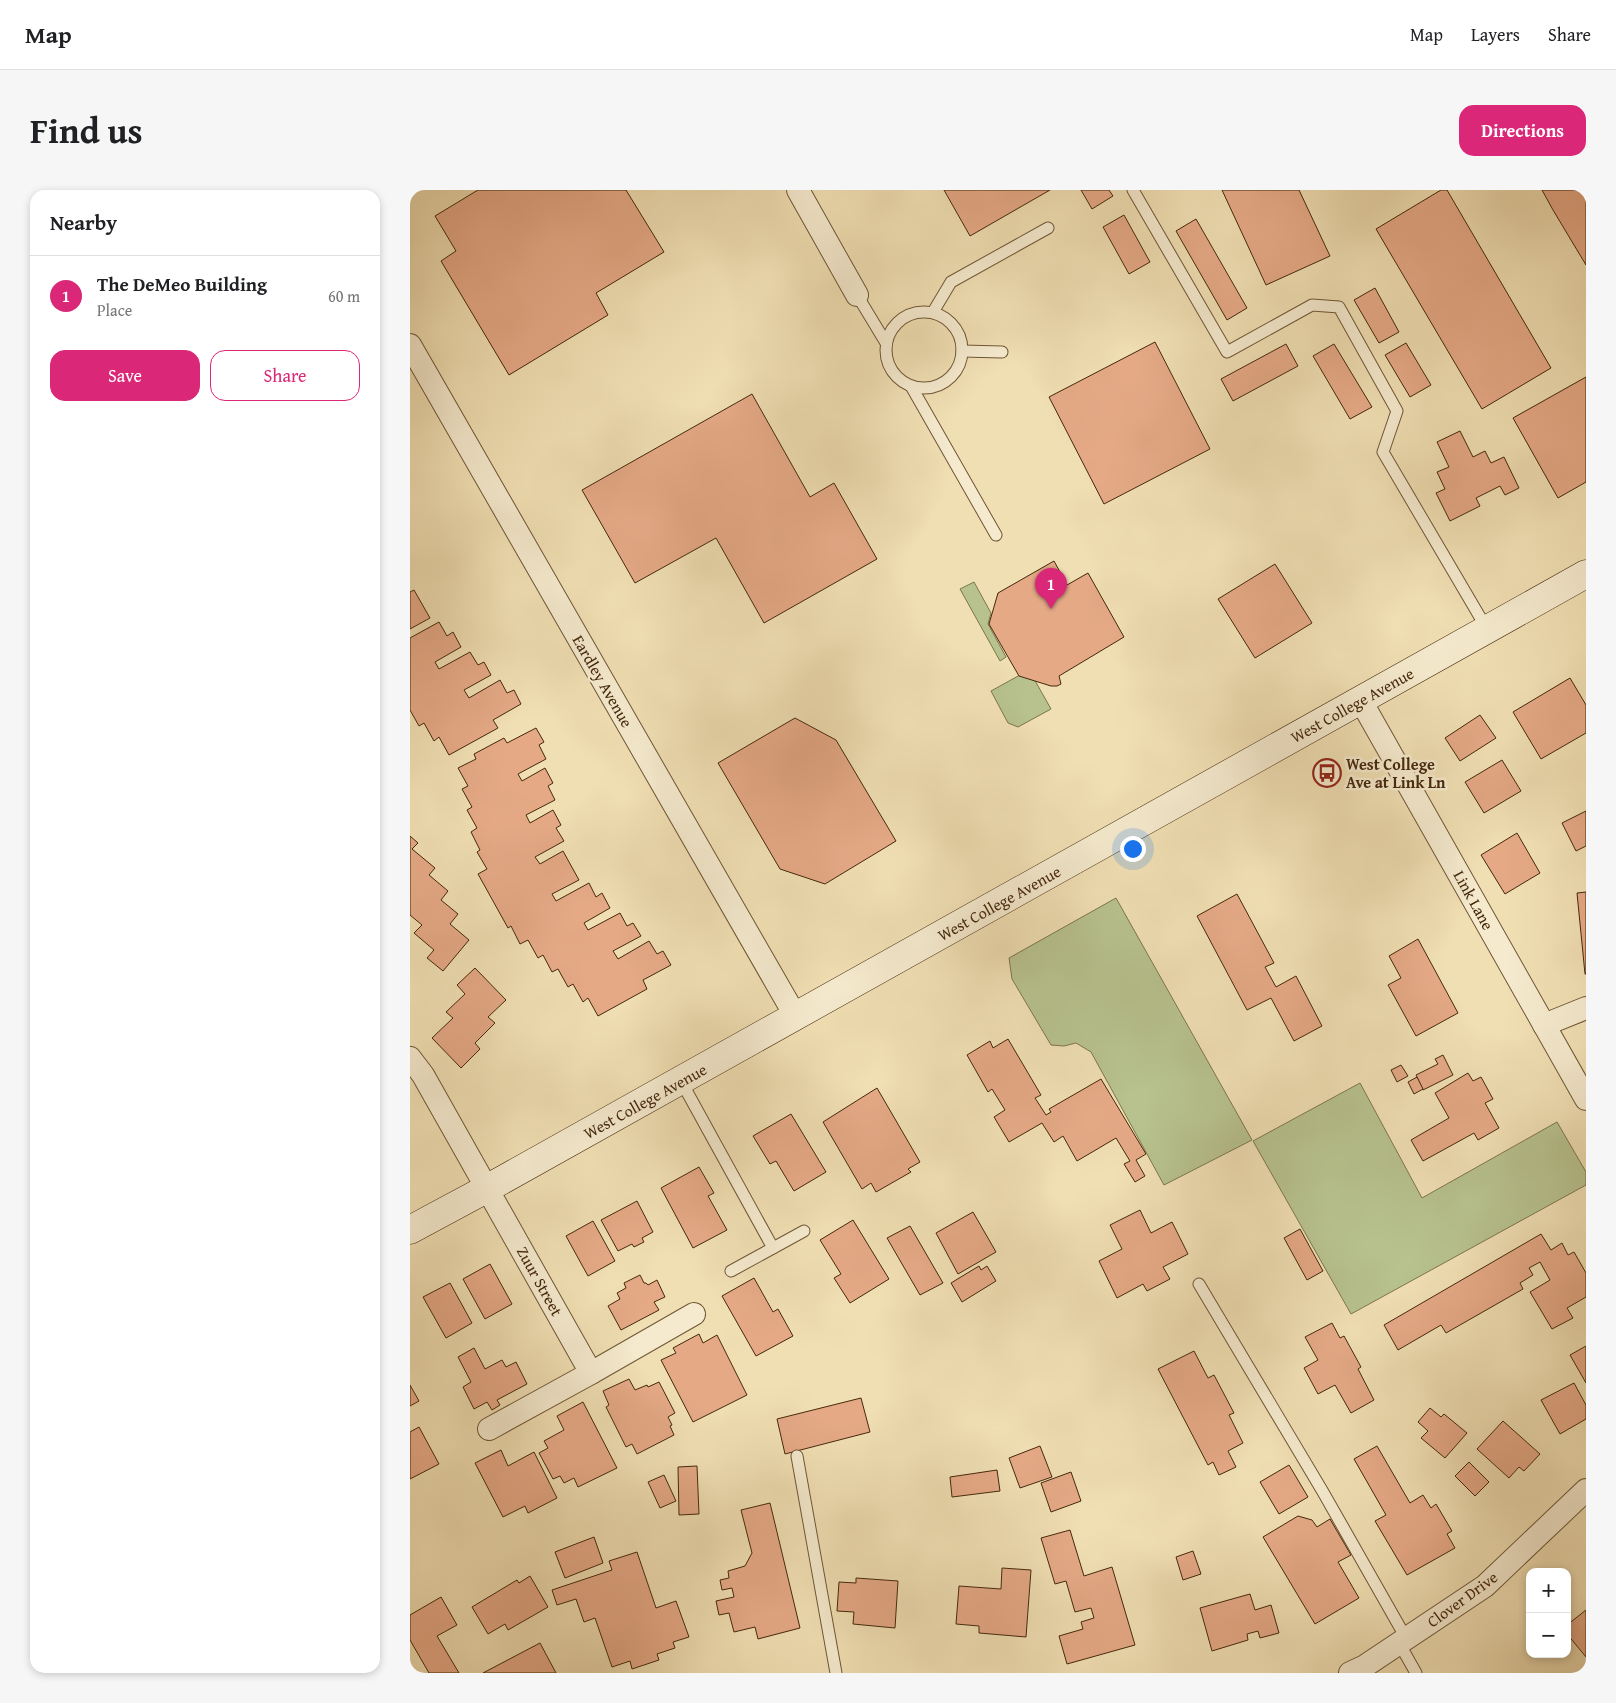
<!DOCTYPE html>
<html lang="en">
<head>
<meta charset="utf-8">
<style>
  :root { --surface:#fff; --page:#f6f6f6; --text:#202124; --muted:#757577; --line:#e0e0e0; --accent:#db2777 }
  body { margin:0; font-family:"Gentium Book Plus",serif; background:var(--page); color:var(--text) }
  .controls { position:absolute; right:15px; bottom:15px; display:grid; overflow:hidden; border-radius:10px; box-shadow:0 2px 8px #0003 }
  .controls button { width:45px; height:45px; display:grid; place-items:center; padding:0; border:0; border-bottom:1px solid var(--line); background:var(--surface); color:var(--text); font:25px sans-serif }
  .you { position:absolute; left:722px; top:658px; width:18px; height:18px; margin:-12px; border:4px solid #fff; border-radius:50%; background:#1a73e8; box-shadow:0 0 0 8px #1a73e833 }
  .badge { display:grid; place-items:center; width:32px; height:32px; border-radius:50%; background:var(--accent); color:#fff; font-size:16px; font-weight:700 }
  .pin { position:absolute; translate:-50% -41px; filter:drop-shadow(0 1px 2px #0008) }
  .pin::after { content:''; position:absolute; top:26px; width:18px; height:15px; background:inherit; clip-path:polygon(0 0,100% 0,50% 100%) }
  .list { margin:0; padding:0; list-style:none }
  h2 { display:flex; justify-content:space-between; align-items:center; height:65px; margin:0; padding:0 20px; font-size:21px }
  h2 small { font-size:16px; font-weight:400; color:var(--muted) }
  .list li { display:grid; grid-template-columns:32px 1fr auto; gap:15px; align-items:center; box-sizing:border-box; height:80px; padding:0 20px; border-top:1px solid var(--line) }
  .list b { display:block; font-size:19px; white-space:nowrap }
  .list p { margin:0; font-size:16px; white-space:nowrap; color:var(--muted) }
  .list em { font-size:16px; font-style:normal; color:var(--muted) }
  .actions { display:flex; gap:10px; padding:15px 20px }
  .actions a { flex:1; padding:11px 0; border:1px solid var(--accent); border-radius:15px; text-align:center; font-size:18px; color:var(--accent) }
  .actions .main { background:var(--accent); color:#fff }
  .map { position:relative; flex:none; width:1176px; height:1483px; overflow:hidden; border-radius:15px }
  header { display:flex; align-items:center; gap:30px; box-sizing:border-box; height:70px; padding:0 25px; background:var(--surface); border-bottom:1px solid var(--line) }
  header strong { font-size:24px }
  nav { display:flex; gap:28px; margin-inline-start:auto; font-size:18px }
  .intro { display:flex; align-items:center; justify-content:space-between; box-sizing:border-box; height:120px; padding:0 30px }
  h1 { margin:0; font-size:35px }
  .button { padding:12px 22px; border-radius:15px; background:var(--accent); color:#fff; font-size:18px; font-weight:700 }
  main { display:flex; gap:30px; padding:0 30px }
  aside { flex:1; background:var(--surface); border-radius:15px; box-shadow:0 2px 8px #0003 }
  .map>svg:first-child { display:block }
  .green { fill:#b7c28e; stroke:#7e754c }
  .building { fill:#e5a986; stroke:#44280b }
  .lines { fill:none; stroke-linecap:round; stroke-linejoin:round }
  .service-casing { stroke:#6f5635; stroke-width:13 }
  .minor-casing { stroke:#6f5635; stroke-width:24 }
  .secondary-casing { stroke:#44280b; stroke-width:29 }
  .service { stroke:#f5eace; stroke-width:11 }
  .minor { stroke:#f5eace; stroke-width:22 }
  .secondary { stroke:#f5eace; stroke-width:28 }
  .labels { text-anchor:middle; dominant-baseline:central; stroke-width:5; stroke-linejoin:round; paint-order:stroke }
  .street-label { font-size:16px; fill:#44280b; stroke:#f5eace }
  .poi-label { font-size:16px; font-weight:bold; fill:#44280b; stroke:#f5eace; text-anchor:start }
</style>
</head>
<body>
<header>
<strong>Map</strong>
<nav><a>Map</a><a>Layers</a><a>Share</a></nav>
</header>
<div class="intro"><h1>Find us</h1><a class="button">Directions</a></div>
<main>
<aside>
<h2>Nearby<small></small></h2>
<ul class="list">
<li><span class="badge">1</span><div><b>The DeMeo Building</b><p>Place</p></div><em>60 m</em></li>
</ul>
<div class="actions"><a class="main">Save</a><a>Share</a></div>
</aside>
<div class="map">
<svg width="1176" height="1483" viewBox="0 0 1176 1483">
  <rect width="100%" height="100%" fill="#f0dfb3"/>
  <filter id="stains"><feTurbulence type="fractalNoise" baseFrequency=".004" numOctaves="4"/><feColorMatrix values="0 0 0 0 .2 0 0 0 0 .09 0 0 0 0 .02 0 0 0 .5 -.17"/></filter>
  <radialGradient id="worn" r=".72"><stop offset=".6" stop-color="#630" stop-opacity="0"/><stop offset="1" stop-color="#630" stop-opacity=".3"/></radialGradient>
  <!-- green -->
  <g class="green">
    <polygon points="564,392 581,423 578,434 596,467 590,471 550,399"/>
    <polygon points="619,480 641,519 608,537 598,533 581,501"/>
    <polygon points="706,708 842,950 754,995 681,862 666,853 654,856 641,855 602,789 599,768"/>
    <polygon points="950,893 1012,1008 1147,932 1176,982 1176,995 941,1124 843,951"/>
  </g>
  <!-- building -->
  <g class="building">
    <polygon points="68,0 216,0 254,62 186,103 198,125 99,185 31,71 46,61 25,26"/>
    <polygon points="534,0 640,0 560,46"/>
    <polygon points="671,0 699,0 703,6 682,19"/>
    <polygon points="812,0 889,0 920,66 856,95"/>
    <polygon points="1031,0 1037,0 1141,178 1072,219 966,39"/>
    <polygon points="1132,0 1176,0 1176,75 1143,20"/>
    <polygon points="714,25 740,72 719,84 693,37"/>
    <polygon points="786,29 837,118 817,130 766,41"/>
    <polygon points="965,98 989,142 969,153 944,110"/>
    <polygon points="745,152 800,259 694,314 639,207"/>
    <polygon points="996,153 1021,195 1000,207 975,165"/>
    <polygon points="876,154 888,176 823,211 811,189"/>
    <polygon points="924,154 962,217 940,229 903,166"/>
    <polygon points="1176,187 1176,292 1148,308 1103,228"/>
    <polygon points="342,204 400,307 424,293 467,369 354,433 306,348 225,393 172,300"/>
    <polygon points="1050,241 1063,267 1075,261 1081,273 1094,267 1109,298 1095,305 1090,296 1066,308 1070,316 1040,331 1026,303 1035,299 1027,282 1039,277 1027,252"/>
    <polygon points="644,371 657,395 678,383 714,447 649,486 651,494 647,496 641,496 609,486 579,434 588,403"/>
    <polygon points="865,374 902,433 845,468 808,409"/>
    <polygon points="4,400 20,428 0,439 0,402"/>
    <polygon points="29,432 37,446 43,442 51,457 25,472 29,479 60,462 68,475 74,472 81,485 54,500 59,508 90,490 97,503 104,500 111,514 83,530 88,538 39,565 29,547 24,551 14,533 9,536 0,520 0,448"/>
    <polygon points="1160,488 1176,515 1176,543 1131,569 1103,522"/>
    <polygon points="1070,525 1086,548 1050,571 1035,548"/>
    <polygon points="385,528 426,550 486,651 415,694 370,679 308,573"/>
    <polygon points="126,538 134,552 129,555 136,569 108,584 112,591 135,578 143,593 138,596 145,610 116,625 120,633 143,620 151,635 146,638 154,651 125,667 130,674 153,661 169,690 142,704 146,711 179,693 186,707 192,703 200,718 174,733 178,740 210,723 217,736 223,733 231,746 203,761 208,769 239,751 247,764 253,761 261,775 233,790 237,799 188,826 178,808 173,812 163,794 158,797 148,779 142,782 133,765 128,768 118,750 110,754 101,736 98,738 68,684 77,679 67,662 70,660 61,642 67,638 57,620 62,617 52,599 58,596 48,578 66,569 64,564 94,548 97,553"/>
    <polygon points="1092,570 1111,601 1074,623 1055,592"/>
    <polygon points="1176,621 1176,656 1166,661 1152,633"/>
    <polygon points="1107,643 1130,683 1095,704 1071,665"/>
    <polygon points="0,646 8,653 2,659 25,678 19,685 38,701 31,710 48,724 40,734 59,750 33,781 17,768 24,760 4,743 12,735 0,725"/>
    <polygon points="1176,702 1176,784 1175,784 1167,703"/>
    <polygon points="827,704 864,773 855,777 866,797 886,786 912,836 884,851 861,808 837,820 787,726"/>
    <polygon points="1008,749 1048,823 1006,846 978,795 991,788 979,766"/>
    <polygon points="65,778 96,810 78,827 85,833 65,853 70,859 51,878 22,848 43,828 36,822 55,804 47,795"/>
    <polygon points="598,849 631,905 625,908 636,925 641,922 639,919 691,889 736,964 726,970 735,986 725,992 714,974 720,971 706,948 667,971 653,946 644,952 632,933 599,952 584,927 595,920 582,899 578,902 557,865 580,851 583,858"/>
    <polygon points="1033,865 1043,885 1013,900 1006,885 1028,874 1025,869"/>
    <polygon points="991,875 998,886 987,892 981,880"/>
    <polygon points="1058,883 1063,891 1071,887 1083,909 1075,913 1089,938 1068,950 1064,943 1013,971 1001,950 1039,928 1025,903"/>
    <polygon points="1007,887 1013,899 1004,904 998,892"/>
    <polygon points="467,898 510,972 498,979 501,982 466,1002 461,993 452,999 413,932"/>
    <polygon points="381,924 416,982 384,1001 366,971 360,974 343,946"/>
    <polygon points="289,977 304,1003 298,1006 317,1040 283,1058 251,998"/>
    <polygon points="227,1011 243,1042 232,1048 234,1052 224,1057 222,1054 208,1061 191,1030"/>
    <polygon points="730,1020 741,1043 762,1032 778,1064 753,1077 760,1089 737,1101 733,1094 707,1108 689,1071 712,1059 700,1035"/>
    <polygon points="563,1022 586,1062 548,1084 526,1043"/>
    <polygon points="443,1030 479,1089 440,1113 424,1088 431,1084 410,1050"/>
    <polygon points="183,1031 205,1071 178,1086 156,1046"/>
    <polygon points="500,1036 533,1093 510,1105 477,1048"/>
    <polygon points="890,1039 913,1081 897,1090 874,1048"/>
    <polygon points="1131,1044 1141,1060 1152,1053 1158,1065 1164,1062 1176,1083 1176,1107 1157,1118 1163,1128 1142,1139 1120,1102 1140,1090 1130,1072 1119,1078 1123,1085 1110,1093 1113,1099 1036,1143 1031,1135 988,1160 974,1135"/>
    <polygon points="80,1074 102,1114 75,1129 53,1089"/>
    <polygon points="569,1076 571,1080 577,1076 586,1091 552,1112 541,1093"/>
    <polygon points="230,1085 234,1093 236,1093 238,1095 247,1090 255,1107 244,1112 249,1120 211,1140 198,1116 210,1109 207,1103 216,1098 214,1093"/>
    <polygon points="344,1088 363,1122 368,1119 383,1146 346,1166 312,1106"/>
    <polygon points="40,1093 62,1133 36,1148 13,1107"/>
    <polygon points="922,1133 930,1148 934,1146 951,1177 948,1179 964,1210 941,1223 925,1195 908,1204 894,1178 908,1170 895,1147"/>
    <polygon points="289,1144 293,1153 307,1145 337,1205 283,1232 251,1170 266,1163 263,1158"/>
    <polygon points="1176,1156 1176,1193 1160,1165"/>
    <polygon points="64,1158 75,1179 92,1170 96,1177 106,1172 117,1194 87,1210 90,1215 82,1220 77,1212 64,1219 53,1197 61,1192 48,1167"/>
    <polygon points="784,1161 798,1188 804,1185 824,1223 819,1225 833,1253 818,1261 826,1277 809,1285 803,1272 798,1275 748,1179"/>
    <polygon points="219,1189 225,1200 237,1195 238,1197 249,1192 265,1223 258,1227 262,1235 260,1236 264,1245 227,1264 222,1254 216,1257 196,1217 199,1215 193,1201"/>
    <polygon points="1164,1193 1176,1215 1176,1229 1150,1244 1131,1210"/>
    <polygon points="0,1195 9,1211 0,1216"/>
    <polygon points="451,1208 460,1242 375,1264 367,1229"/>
    <polygon points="173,1212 207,1278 168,1297 164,1288 154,1293 150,1286 143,1289 129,1263 138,1258 134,1251 154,1240 147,1226"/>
    <polygon points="1020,1218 1031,1227 1034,1224 1057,1243 1035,1268 1011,1248 1018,1241 1008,1232"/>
    <polygon points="1093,1231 1130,1264 1114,1281 1109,1277 1099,1288 1067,1259"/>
    <polygon points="9,1237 29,1274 0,1289 0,1242"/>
    <polygon points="630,1256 642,1287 610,1298 599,1268"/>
    <polygon points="967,1256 1000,1313 1013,1305 1021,1318 1026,1314 1042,1341 1037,1344 1045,1358 997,1385 965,1331 976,1325 944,1269"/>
    <polygon points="91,1260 98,1276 124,1262 147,1308 118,1323 115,1316 93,1327 65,1273"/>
    <polygon points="1059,1272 1079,1292 1065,1306 1045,1286"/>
    <polygon points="879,1275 898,1307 869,1324 850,1292"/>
    <polygon points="287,1276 289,1324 269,1325 268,1277"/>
    <polygon points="587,1280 590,1301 542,1307 540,1287"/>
    <polygon points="661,1282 671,1311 641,1322 631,1293"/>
    <polygon points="254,1285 266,1311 250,1318 238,1292"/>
    <polygon points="360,1313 390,1438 348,1449 345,1437 324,1442 319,1423 309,1425 306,1411 324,1407 322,1398 312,1400 310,1390 319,1388 318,1381 335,1376 342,1363 331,1320"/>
    <polygon points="888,1326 902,1330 907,1337 920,1329 941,1365 928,1372 949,1408 905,1434 853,1347"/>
    <polygon points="660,1340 674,1386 702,1377 725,1455 657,1474 649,1446 673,1439 671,1432 684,1428 681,1418 665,1422 656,1391 645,1394 631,1348"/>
    <polygon points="184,1347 193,1373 155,1388 145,1362"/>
    <polygon points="783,1361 791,1384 773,1390 766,1367"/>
    <polygon points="227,1362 246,1418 266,1411 279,1447 263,1452 265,1458 247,1464 249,1470 222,1479 220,1471 202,1477 185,1428 174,1432 166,1409 147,1415 142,1400 202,1380 199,1371"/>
    <polygon points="592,1378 621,1380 616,1447 569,1443 569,1436 546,1434 549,1396 591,1399"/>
    <polygon points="120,1386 138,1417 98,1440 95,1434 78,1444 62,1417 107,1390 109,1393"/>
    <polygon points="446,1388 488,1391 485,1438 443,1434 444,1422 427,1421 429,1392 446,1393"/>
    <polygon points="840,1404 845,1420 861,1415 869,1443 850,1448 848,1441 837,1444 838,1450 802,1461 790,1418"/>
    <polygon points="31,1407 47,1435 27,1446 49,1483 19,1483 0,1450 0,1425"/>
    <polygon points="1176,1420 1176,1467 1157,1444 1157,1435"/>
    <polygon points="130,1453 146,1483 73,1483"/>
  </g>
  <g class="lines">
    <defs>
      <g id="service">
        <polyline points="723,0 817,162 902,115 929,117 987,221 973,262 1077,439"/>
        <polyline points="447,105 476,153"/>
        <polyline points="523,122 541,92 638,38"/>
        <circle cx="514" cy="160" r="38"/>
        <polyline points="552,161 592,162"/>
        <polyline points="501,196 586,345"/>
        <polyline points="271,891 363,1058 321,1081"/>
        <polyline points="363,1058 394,1041"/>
        <polyline points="789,1094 913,1302 996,1448"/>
        <polyline points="387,1266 426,1483"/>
        <polyline points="989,1453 1006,1483"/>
      </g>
      <g id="minor">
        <polyline points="388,0 447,105"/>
        <polyline points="0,155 386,827"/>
        <polyline points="951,511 1176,909"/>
        <polyline points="1134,835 1176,818"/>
        <polyline points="0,868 13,885 181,1183 79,1239"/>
        <polyline points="181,1183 284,1124"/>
        <polyline points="940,1483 955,1476 1075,1396 1176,1300"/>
      </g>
      <polyline id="secondary" points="0,1040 78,998 1176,384"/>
    </defs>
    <!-- service casing -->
    <use href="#service" class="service-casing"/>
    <!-- minor casing -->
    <use href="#minor" class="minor-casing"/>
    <!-- secondary casing -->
    <use href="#secondary" class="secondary-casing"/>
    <!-- service -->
    <use href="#service" class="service"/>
    <!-- minor -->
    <use href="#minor" class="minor"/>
    <!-- secondary -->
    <use href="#secondary" class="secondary"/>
  </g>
  <!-- icons -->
  <defs>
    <symbol id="bus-ring" viewBox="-11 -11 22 22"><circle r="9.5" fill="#f5eace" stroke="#8f2418" stroke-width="1.5"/><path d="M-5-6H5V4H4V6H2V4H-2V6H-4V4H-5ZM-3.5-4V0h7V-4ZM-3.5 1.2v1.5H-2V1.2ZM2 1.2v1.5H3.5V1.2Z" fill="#8f2418"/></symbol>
  </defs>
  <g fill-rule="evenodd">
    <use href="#bus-ring" x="901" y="567" width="32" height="32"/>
  </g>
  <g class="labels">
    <!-- street labels -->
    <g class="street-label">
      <text transform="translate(193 491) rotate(60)">Eardley Avenue</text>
      <text transform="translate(942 515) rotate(-29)">West College Avenue</text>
      <text transform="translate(1064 710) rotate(61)">Link Lane</text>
      <text transform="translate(589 713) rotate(-29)">West College Avenue</text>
      <text transform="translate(235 911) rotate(-29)">West College Avenue</text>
      <text transform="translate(130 1091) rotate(61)">Zuur Street</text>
      <text transform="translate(1052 1409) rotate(-36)">Clover Drive</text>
    </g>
    <!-- poi labels -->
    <g class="poi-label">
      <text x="936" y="574">West College<tspan x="936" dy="18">Ave at Link Ln</tspan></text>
    </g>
  </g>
  <rect width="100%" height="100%" filter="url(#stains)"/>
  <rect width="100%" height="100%" fill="url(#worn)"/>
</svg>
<div class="controls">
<button>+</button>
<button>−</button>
</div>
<div class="you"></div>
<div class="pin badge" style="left:641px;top:419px">1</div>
</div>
</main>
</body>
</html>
